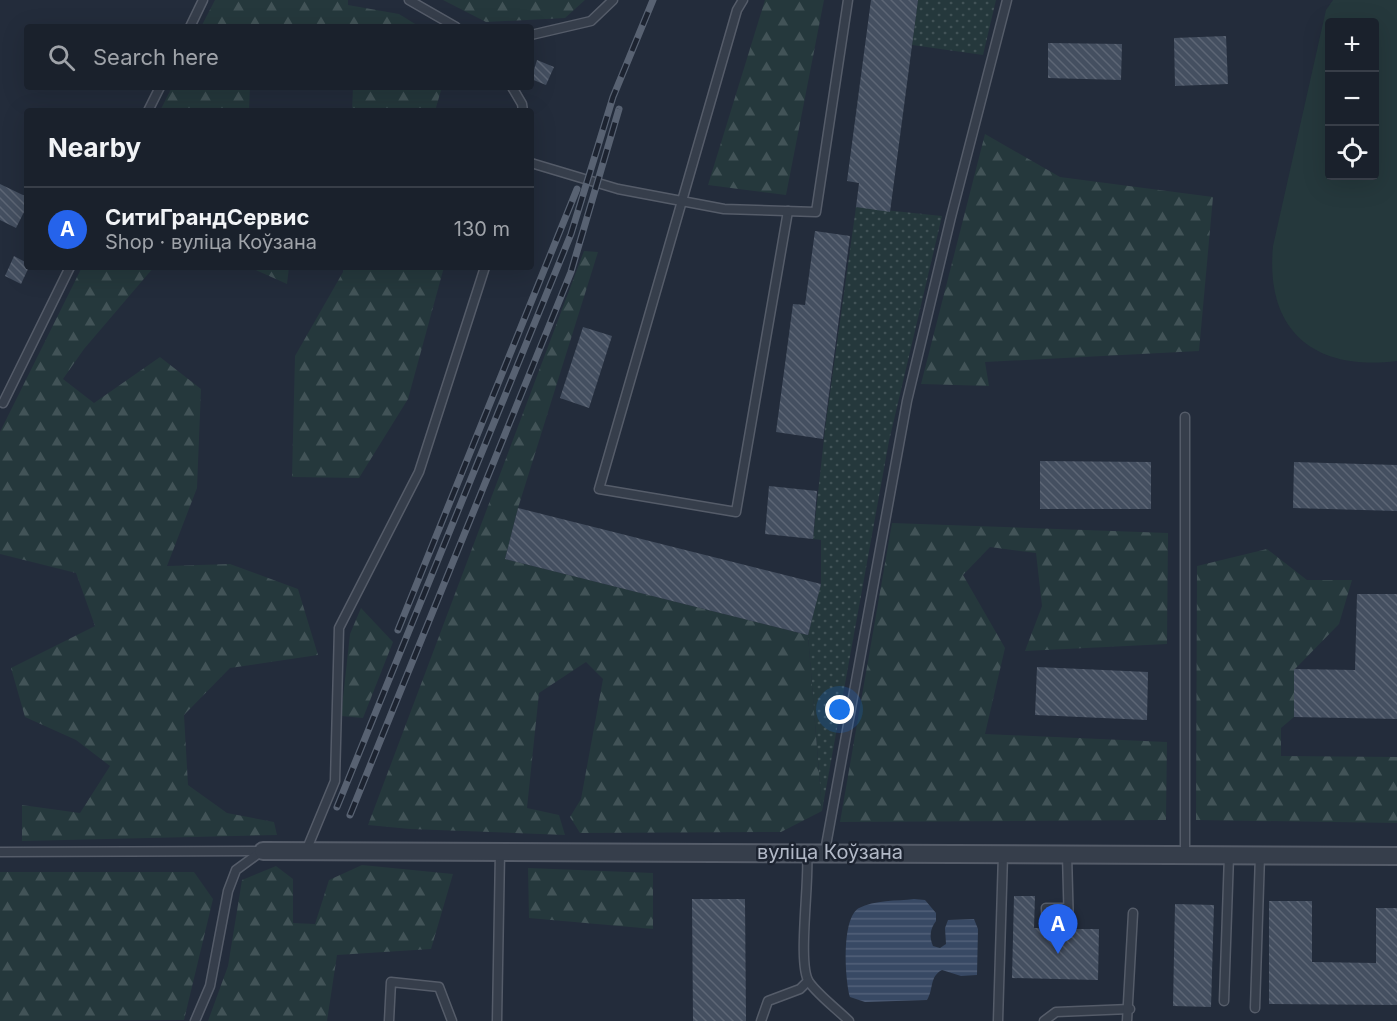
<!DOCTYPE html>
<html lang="en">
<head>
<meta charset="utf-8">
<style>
  :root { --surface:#1a212c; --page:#272e38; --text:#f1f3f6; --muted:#9fa3a9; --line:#383e48; --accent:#2563eb }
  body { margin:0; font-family:Inter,sans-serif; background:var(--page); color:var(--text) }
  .controls { position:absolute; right:18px; top:18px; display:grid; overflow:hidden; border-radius:6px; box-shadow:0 6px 24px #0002 }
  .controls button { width:54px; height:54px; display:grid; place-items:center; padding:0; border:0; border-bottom:2px solid var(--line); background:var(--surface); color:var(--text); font:30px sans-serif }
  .you { position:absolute; left:840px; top:710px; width:21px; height:21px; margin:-15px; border:4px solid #fff; border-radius:50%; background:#1a73e8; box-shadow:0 0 0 9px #1a73e833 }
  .badge { display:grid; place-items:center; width:39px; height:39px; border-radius:50%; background:var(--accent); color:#fff; font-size:20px; font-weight:700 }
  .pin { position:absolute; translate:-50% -50px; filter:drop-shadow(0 2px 3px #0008) }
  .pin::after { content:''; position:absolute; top:32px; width:21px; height:18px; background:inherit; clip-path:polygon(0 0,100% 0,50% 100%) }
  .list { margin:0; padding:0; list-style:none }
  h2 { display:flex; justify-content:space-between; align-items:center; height:78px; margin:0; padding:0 24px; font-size:26px }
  h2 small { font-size:20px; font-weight:400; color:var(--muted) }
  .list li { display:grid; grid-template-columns:39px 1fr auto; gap:18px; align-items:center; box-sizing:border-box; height:84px; padding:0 24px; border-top:2px solid var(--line) }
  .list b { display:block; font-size:22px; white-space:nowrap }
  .list p { margin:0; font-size:20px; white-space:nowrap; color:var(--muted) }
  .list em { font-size:20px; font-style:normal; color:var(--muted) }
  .icon { flex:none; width:33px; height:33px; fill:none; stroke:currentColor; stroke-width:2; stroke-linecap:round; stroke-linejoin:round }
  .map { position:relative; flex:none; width:1397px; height:1021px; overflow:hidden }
  .search { position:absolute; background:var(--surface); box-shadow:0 6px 24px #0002; left:24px; top:24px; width:510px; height:66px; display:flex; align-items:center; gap:15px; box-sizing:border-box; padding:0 21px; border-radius:6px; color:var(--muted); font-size:22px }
  .panel { position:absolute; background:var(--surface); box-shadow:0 6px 24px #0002; left:24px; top:108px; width:510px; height:162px; border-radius:6px }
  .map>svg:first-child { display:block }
  .grass { fill:url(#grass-dots) }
  .forest { fill:url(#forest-firs) }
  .park { fill:#25383c; fill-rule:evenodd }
  .water { fill:url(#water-rules) }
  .building { fill:url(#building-back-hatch) }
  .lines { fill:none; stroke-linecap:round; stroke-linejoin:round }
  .lane-casing { stroke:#555c69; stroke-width:11 }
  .street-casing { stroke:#555c69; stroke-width:20 }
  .lane { stroke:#363e4b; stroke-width:8 }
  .street { stroke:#363e4b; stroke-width:16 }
  .rail-casing { stroke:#586272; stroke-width:7 }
  .rail { stroke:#1c2330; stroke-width:4.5; stroke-dasharray:14; stroke-linecap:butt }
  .labels { text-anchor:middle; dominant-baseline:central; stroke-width:5; stroke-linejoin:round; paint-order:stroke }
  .street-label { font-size:20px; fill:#b2b9c7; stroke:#1c2330 }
</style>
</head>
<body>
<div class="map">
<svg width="1397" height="1021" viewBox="0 0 1397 1021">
  <defs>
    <pattern id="grass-dots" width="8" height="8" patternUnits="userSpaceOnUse" patternTransform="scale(1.5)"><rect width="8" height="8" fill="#25383c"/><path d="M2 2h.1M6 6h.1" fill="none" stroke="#425357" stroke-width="1.8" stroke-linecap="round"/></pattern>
    <pattern id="forest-firs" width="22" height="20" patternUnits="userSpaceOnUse" patternTransform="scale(1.5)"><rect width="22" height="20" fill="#25383c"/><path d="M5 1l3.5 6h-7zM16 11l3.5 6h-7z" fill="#425357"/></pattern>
    <pattern id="water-rules" width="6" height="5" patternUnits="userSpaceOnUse" patternTransform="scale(1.5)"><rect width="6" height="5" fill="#384964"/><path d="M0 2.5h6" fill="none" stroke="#526179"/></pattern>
    <pattern id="building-back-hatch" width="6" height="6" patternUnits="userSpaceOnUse" patternTransform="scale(1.5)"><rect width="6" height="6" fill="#444f60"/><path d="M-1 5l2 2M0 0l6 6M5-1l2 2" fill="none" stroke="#5d6675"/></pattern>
  </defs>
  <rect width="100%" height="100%" fill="#232c3b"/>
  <!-- grass -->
  <g class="grass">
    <polygon points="918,0 996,0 983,55 912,45"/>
    <polygon points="856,207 942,216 889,441 822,811 808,635 821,584 821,540 813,539 825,429"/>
  </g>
  <!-- forest -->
  <g class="forest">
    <polygon points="215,0 348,0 348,5 399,14 420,27 201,27"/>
    <polygon points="443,0 585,0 565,18 486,22"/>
    <polygon points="765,0 824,0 786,195 708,185"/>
    <polygon points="172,87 250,87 249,111 160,111"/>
    <polygon points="353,87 442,87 435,111 352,111"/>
    <polygon points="985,134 1060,177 1213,197 1199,351 985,362 989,386 921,384"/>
    <polygon points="584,251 598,252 518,508 505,559 808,635 822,811 781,832 580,833 570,817 581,799 603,679 586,662 539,693 527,808 559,815 565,835 410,829 368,825"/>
    <polygon points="82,267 154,267 84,349 63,379 94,403 160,357 201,389 197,488 167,566 230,564 298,589 318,655 230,668 184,715 188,785 227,813 274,822 277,835 22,841 22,805 80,813 110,766 76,740 25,717 11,668 95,626 76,573 0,554 0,432"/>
    <polygon points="249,267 289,267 287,284"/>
    <polygon points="343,267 444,267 408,399 359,478 292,477 295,356 343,272"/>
    <polygon points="892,523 1168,533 1167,644 1025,651 1042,606 1036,553 990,547 963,575 1005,648 985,734 1167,742 1166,820 840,822"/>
    <polygon points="1267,549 1307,580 1352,580 1339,624 1295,669 1294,717 1281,728 1281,756 1397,757 1397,823 1196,820 1197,566"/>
    <polygon points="361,608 393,642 363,718 341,716 350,634"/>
    <polygon points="362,865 453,874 431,949 337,955 327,1021 208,1021 228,966 242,880 276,866 293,879 293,923 315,924 329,880"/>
    <polygon points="528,868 653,873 653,929 529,918"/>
    <polygon points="0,872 194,872 213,899 184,1020 0,1021"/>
  </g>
  <!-- park -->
  <path class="park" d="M1333 0H1397V361C1315 371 1265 332 1273 246L1326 10ZM1330 22H1374V176H1330Z"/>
  <!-- water -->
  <path class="water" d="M914 899 925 900 936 913V921C930 929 929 937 933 946L940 948 946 944 945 928 948 920 974 919 978 929 977 975 961 976 942 970C929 977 934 989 927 1000L865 1002 850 997C845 979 841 918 859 908 874 900 897 901 914 899Z"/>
  <!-- building -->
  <g class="building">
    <polygon points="871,0 918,0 890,212 856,207 859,183 847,181"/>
    <polygon points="1226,36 1228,84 1175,86 1174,38"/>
    <polygon points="1048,43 1122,44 1121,80 1048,78"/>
    <polygon points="537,60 554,67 546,85 531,79"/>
    <polygon points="0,184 27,197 27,206 16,228 0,220"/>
    <polygon points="815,231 850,236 823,439 776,432 793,304 805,305"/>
    <polygon points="14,256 27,263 29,267 21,284 5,276"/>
    <polygon points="583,327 612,336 589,408 560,398"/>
    <polygon points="1040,461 1151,462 1151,509 1040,509"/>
    <polygon points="1294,462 1397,465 1397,511 1293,508"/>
    <polygon points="769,486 817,491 813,539 765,534"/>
    <polygon points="518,508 821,584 808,635 505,559"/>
    <polygon points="1357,594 1397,594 1397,719 1294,717 1294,669 1355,670"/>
    <polygon points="1037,667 1148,672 1147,720 1035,715"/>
    <polygon points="1014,896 1035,896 1034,928 1041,928 1045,934 1050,934 1053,928 1063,929 1069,935 1075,929 1099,929 1098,980 1012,978"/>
    <polygon points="692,899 745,899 746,1021 693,1021"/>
    <polygon points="1269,901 1312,901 1312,962 1376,963 1376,908 1397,908 1397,1005 1269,1004"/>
    <polygon points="1175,904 1214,905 1211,1007 1173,1006"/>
  </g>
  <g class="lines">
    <defs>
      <g id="lane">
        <polyline points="409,0 456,27"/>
        <polyline points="743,0 737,10 599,489 736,512 788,211"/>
        <polyline points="190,27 203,0"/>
        <polyline points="531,35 591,21 613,0"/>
        <polyline points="512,87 522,104 523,111"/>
        <polyline points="148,111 160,87"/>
        <polyline points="531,163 618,189 724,209 816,212 848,0"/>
        <polyline points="3,403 70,267"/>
        <polyline points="1185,417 1185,854"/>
        <polyline points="306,851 335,781 339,628 419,472 485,267"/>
        <polyline points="825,851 907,401 951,217 1007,0"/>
        <polyline points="0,852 263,851"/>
        <path d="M807 852C810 880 797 964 809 982 819 996 837 1009 849 1021"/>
        <polyline points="1067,854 1069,929"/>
        <polyline points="1047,928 1046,908 1068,908"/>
        <polyline points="1224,1001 1229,855"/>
        <polyline points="1255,1008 1260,855"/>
        <polyline points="195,1021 210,986 228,891 236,870 262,851"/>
        <polyline points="389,1021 391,982 439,987 452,1021"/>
        <polyline points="497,1021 500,852"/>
        <polyline points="761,1021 768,1001 800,989 808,981"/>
        <polyline points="998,1021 1003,854"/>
        <polyline points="1044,1021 1056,1012 1130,1009"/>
        <polyline points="1127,1021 1133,913"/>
      </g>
      <polyline id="street" points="263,851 1397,856"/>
    </defs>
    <!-- lane casing -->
    <use href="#lane" class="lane-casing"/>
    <!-- street casing -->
    <use href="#street" class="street-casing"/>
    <!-- lane -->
    <use href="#lane" class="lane"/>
    <!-- street -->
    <use href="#street" class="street"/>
    <defs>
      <g id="rail">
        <polyline points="398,630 577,189"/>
        <polyline points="337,807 571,234 613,97 653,0"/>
        <polyline points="350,815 571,272 619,109"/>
      </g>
    </defs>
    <!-- rail casing -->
    <use href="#rail" class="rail-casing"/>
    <!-- rail -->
    <use href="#rail" class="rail"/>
  </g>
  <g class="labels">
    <!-- street labels -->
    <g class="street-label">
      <text x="830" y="852">вуліца Коўзана</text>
    </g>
  </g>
</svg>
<div class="controls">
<button>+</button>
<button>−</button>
<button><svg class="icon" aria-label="locate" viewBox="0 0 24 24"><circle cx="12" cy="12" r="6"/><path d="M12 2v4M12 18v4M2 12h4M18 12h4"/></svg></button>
</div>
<div class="you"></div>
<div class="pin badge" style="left:1058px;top:954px">A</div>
<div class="search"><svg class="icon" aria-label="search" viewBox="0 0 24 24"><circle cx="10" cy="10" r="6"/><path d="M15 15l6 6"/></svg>Search here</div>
<section class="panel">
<h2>Nearby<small></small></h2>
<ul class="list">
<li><span class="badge">A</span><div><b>СитиГрандСервис</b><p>Shop · вуліца Коўзана</p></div><em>130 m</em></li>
</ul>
</section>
</div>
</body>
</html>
